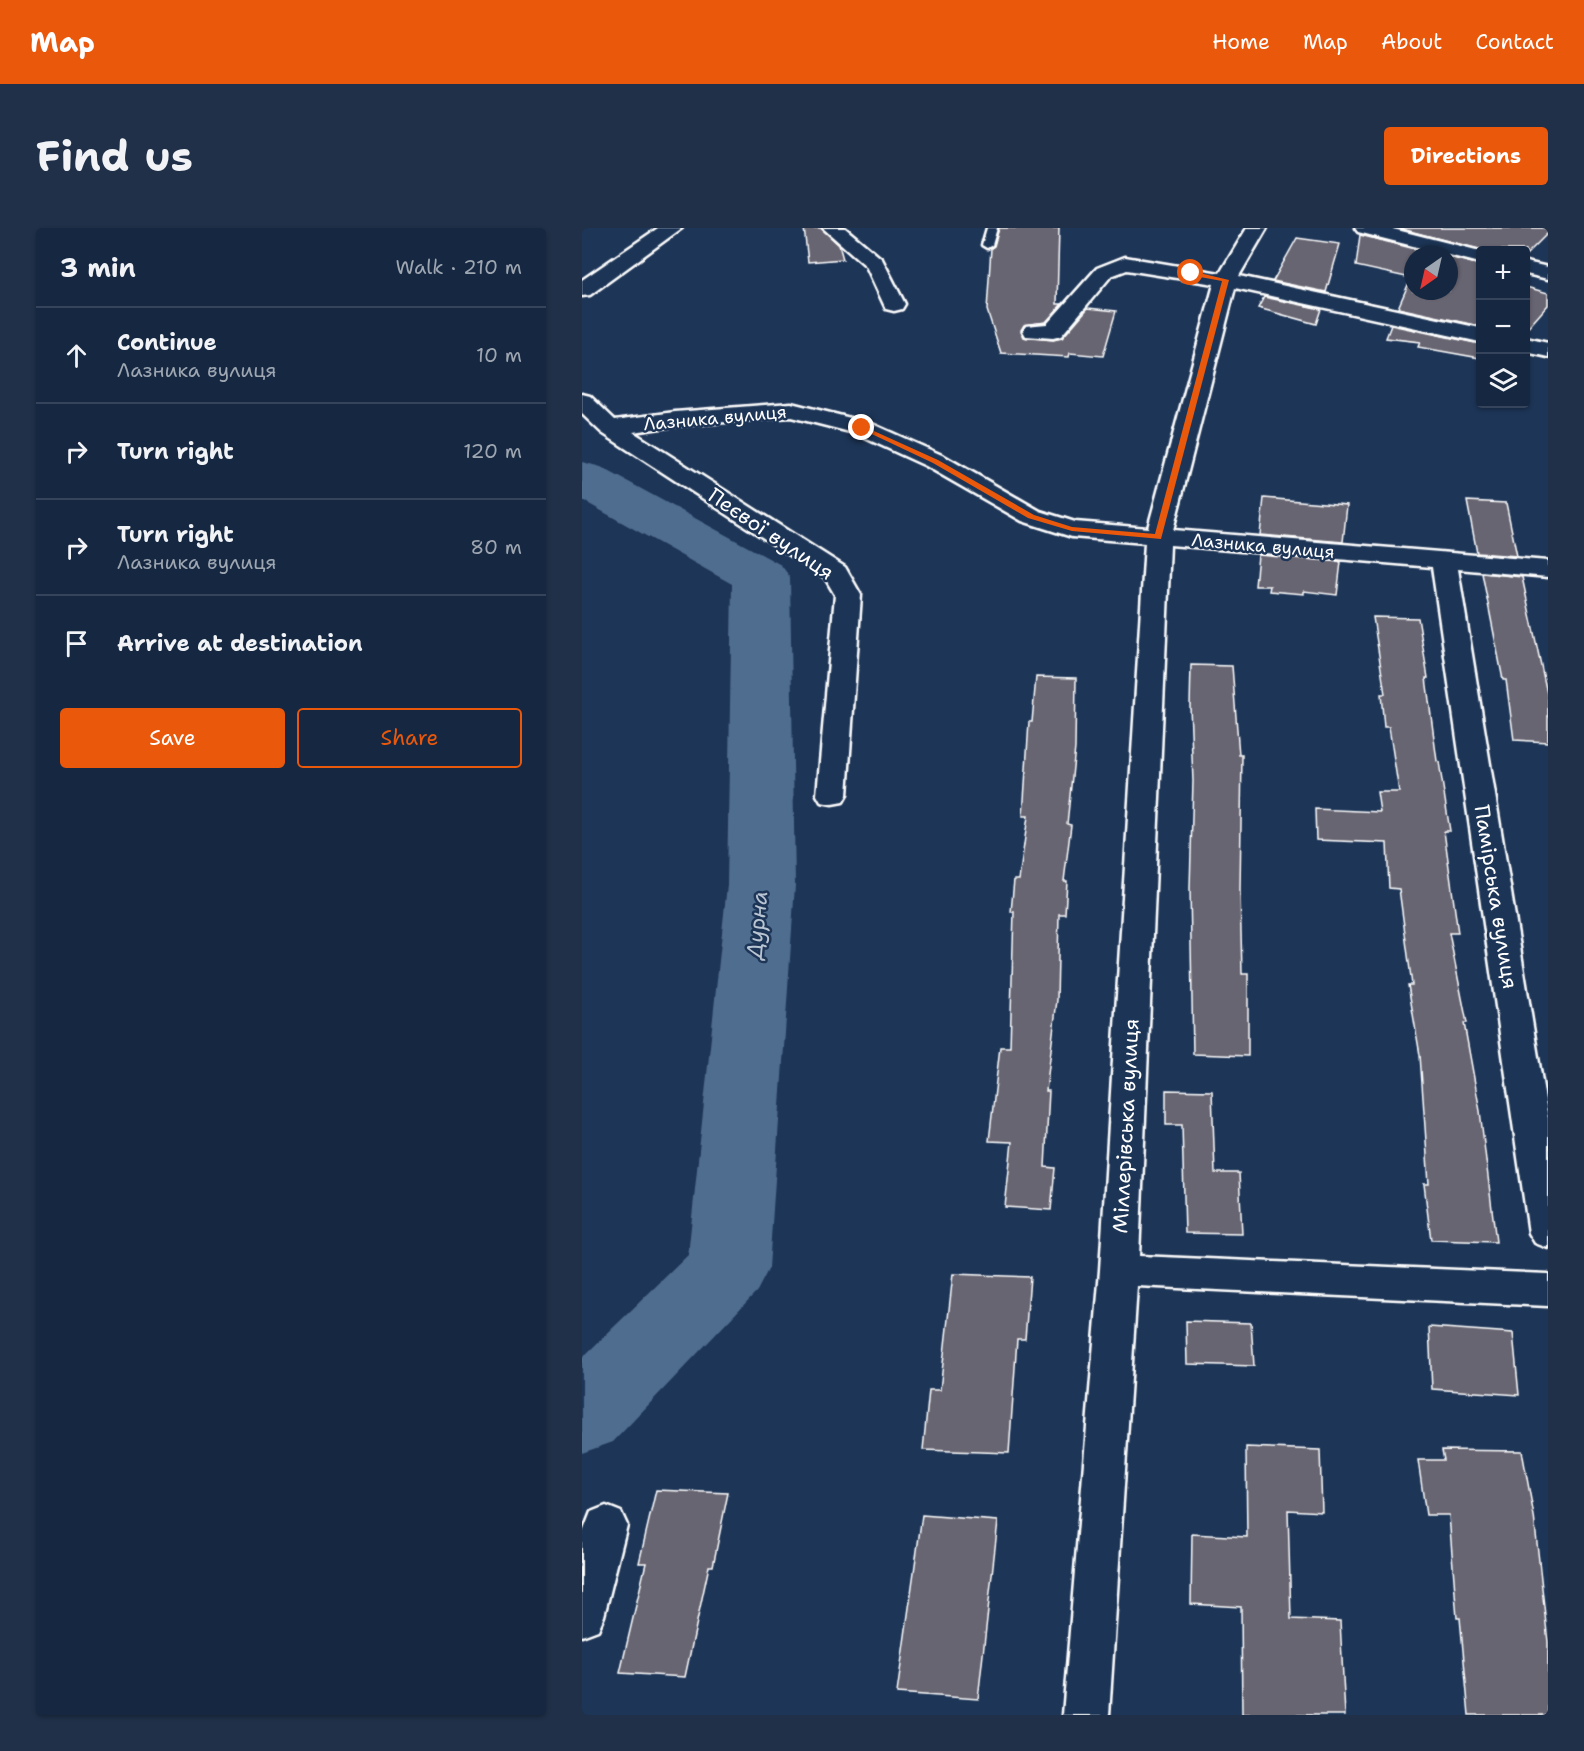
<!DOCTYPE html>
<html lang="en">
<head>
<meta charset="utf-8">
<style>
  :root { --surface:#162841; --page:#1f3048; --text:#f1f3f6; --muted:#9ea6b1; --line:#35445a; --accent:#ea580c }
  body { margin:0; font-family:"Shantell Sans",sans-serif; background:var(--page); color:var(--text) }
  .controls { position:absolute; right:18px; top:18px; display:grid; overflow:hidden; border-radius:6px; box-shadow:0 2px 4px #0004 }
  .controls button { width:54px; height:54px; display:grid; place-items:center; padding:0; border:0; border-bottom:2px solid var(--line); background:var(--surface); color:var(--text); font:30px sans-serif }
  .compass { position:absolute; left:822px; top:18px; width:54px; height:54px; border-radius:50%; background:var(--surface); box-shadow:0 2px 4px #0004; rotate:214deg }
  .stop { position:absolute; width:18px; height:18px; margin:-14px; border:4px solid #ea580c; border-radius:50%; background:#fff }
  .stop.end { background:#ea580c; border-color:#fff; box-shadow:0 2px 6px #0008 }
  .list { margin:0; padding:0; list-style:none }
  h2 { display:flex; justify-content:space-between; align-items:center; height:78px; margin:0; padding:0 24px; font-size:26px }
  h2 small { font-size:20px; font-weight:400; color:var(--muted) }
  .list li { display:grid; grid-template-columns:39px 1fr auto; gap:18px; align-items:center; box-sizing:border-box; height:96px; padding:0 24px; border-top:2px solid var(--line) }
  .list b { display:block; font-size:22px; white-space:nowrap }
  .list p { margin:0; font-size:20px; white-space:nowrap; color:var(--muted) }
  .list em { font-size:20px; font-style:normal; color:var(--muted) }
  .actions { display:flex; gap:12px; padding:18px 24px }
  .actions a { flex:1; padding:14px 0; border:2px solid var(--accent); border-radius:6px; text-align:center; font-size:21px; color:var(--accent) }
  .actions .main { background:var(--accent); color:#fff }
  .icon { flex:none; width:33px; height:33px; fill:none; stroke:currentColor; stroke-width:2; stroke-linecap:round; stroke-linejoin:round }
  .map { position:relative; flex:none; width:966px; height:1487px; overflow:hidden; border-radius:6px }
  header { display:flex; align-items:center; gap:36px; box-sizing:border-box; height:84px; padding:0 30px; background:var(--accent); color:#fff }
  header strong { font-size:28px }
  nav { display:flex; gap:33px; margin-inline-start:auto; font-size:21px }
  .intro { display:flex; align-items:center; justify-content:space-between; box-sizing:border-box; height:144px; padding:0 36px }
  h1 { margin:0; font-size:42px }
  .button { padding:15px 27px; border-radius:6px; background:var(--accent); color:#fff; font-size:21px; font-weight:700 }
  main { display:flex; gap:36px; padding:0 36px }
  aside { flex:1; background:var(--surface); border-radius:6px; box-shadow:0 2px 4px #0004 }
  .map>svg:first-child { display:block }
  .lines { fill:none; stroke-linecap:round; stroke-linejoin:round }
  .river { fill:#506d8f; fill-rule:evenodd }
  .building { fill:#686572; stroke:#fff; stroke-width:1.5 }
  .lane-casing { stroke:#fff; stroke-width:5 }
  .street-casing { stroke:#fff; stroke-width:5 }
  .lane { fill:#1d3557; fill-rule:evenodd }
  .street { fill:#1d3557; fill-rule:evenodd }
  .route { fill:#ea580c }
  .labels { text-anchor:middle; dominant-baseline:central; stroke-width:5; stroke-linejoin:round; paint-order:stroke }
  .far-street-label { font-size:18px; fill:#fff; stroke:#1d3557 }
  .street-label { font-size:21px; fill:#fff; stroke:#1d3557 }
  .water-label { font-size:22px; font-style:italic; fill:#b9c5d2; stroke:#1d3557 }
</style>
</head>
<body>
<header>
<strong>Map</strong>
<nav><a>Home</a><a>Map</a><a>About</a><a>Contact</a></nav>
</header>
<div class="intro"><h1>Find us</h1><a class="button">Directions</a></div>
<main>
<aside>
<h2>3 min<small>Walk · 210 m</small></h2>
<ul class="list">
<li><svg class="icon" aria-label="ahead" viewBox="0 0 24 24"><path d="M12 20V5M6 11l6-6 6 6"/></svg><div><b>Continue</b><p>Лазника вулиця</p></div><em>10 m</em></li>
<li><svg class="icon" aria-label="right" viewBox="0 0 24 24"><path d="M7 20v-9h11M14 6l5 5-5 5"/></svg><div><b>Turn right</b></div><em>120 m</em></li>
<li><svg class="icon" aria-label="right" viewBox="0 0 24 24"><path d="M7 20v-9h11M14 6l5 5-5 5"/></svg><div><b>Turn right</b><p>Лазника вулиця</p></div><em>80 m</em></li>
<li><svg class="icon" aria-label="arrive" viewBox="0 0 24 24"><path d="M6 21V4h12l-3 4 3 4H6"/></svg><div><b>Arrive at destination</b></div></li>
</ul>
<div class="actions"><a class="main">Save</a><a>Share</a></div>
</aside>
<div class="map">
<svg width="966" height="1487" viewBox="0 0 966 1487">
  <rect width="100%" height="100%" fill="#1d3557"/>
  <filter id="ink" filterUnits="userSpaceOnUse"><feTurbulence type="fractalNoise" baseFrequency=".0167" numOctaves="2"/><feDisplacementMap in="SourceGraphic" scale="12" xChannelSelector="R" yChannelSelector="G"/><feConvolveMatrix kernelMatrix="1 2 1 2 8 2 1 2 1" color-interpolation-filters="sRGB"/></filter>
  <g filter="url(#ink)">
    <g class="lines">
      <!-- river -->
      <polygon class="river" points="0,234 19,239 199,337 208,349 213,657 187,1040 175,1063 31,1214 0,1225 0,1130 106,1027 145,657 150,356 0,272"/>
    </g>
    <!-- building -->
    <g class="building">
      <polygon points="222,0 239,0 257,17 261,31 226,34"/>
      <polygon points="417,0 477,0 475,76 480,76 464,94 442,97 439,102 442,109 471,112 480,110 506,80 534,83 521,128 488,125 487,129 419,125 405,82 409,20 412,18"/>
      <polygon points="816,0 966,0 966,5 944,27 944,22 900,22"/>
      <polygon points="778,7 857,27 831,27 831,63 867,63 867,29 898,37 898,98 816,80 829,50 774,38"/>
      <polygon points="715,10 758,16 744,64 691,53"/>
      <polygon points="944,59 966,65 966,77 944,102"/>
      <polygon points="682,69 739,81 734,96 676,80"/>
      <polygon points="809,97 898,116 898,130 836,119 838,114 804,110"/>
      <polygon points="682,270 765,277 761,314 678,307"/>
      <polygon points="885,273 924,275 935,328 895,325"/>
      <polygon points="676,327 759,334 755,367 722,363 722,366 687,363 688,358 673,358"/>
      <polygon points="900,345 940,349 966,470 966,514 932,512 924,452 921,452"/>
      <polygon points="791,389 836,390 846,450 844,450 855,533 857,534 868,603 862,603 876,705 867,705 885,795 882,795 898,883 914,1014 849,1012 842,956 847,956 838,827 826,757 830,757 817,661 807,660 805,615 734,612 733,581 798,584 795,564 817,564 807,499 802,499 799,466 803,466"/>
      <polygon points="609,437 650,438 657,527 660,527 658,662 660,746 666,746 666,828 611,826 608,660 611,553 608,478"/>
      <polygon points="454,449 494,450 493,520 485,596 489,597 482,653 485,653 483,686 477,686 475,772 464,863 467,863 463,939 473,940 469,982 423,979 430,914 407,913 418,819 428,819 432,684 429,684 432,652 437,652 446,588 441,588 447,494 450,494"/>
      <polygon points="584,862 630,863 633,945 657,945 660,1006 603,1005 600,897 584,897"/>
      <polygon points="371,1046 448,1049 443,1111 435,1111 427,1225 341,1222 347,1162 358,1162"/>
      <polygon points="604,1093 669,1095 672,1138 605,1136"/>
      <polygon points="847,1099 931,1105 937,1167 850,1161"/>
      <polygon points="664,1219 738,1222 740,1284 706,1282 709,1391 758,1393 763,1487 660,1487 659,1379 609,1376 610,1306 665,1309"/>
      <polygon points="860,1222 940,1223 952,1288 966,1414 966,1487 887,1487 878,1390 875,1390 867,1287 844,1287 836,1232 862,1232"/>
      <polygon points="74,1262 146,1265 131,1338 127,1338 103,1449 38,1445 64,1335 57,1335"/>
      <polygon points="340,1287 416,1293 396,1471 315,1465"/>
    </g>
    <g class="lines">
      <defs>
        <polygon id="lane" points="405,0 415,0 410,17 405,20 400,17"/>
        <g id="street">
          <polygon points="76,0 100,0 8,67 0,68 0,52"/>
          <polygon points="241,0 263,0 300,31 323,76 320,81 312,83 304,81 284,38"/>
          <polygon points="665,0 685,0 657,48 898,100 898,114 653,60 591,302 966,333 966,349 876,341 966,890 966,1020 953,1015 947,1005 850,339 588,317 557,1028 966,1046 966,1078 555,1058 527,1487 481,1487 518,1042 563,315 490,309 440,293 344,238 272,205 209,189 93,198 51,204 263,339 279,367 265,567 261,574 250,576 239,574 235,567 253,367 243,350 20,205 0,186 0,166 8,168 33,192 93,184 209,175 288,195 362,228 458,283 493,294 566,300 632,56 545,42 529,48 479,108 471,110 444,108 441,103 444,98 465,96 515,40 543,29 638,45"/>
          <polygon points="773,0 807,0 898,23 898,35 776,4"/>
          <polygon points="944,34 966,39 966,51 944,46"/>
          <polygon points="944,110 966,115 966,129 944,124"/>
          <polygon points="24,1278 39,1284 45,1297 22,1388 16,1402 0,1408 0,1307 9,1284"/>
        </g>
      </defs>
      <!-- lane casing -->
      <use href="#lane" class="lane-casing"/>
      <!-- street casing -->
      <use href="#street" class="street-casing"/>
      <!-- lane -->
      <use href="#lane" class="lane"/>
      <!-- street -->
      <use href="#street" class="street"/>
    </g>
  </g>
  <!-- route -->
  <polygon class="route" points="609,43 647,52 579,311 490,303 446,290 351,235 277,200 283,199 356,232 452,287 490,299 573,306 640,53 607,47"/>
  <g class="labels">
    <!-- far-street labels -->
    <g class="far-street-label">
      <text transform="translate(133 190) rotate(-5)">Лазника вулиця</text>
      <text transform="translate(681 318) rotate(5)">Лазника вулиця</text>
    </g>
    <!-- street labels -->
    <g class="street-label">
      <text transform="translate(189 306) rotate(34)">Пеєвої вулиця</text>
      <text transform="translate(914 669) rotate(81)">Памірська вулиця</text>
      <text transform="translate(544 898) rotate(-87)">Міллерівська вулиця</text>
    </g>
    <!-- water labels -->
    <g class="water-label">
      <text transform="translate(175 697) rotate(-85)">Дурна</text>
    </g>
  </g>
</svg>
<div class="controls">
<button>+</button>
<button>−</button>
<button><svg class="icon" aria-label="layers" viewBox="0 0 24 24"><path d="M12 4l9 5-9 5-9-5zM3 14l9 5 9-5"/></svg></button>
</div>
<svg class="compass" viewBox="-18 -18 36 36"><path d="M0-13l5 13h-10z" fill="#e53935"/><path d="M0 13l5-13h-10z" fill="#9ea6b1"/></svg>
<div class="stop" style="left:609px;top:45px"></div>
<div class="stop end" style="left:280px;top:200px"></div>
</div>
</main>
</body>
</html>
